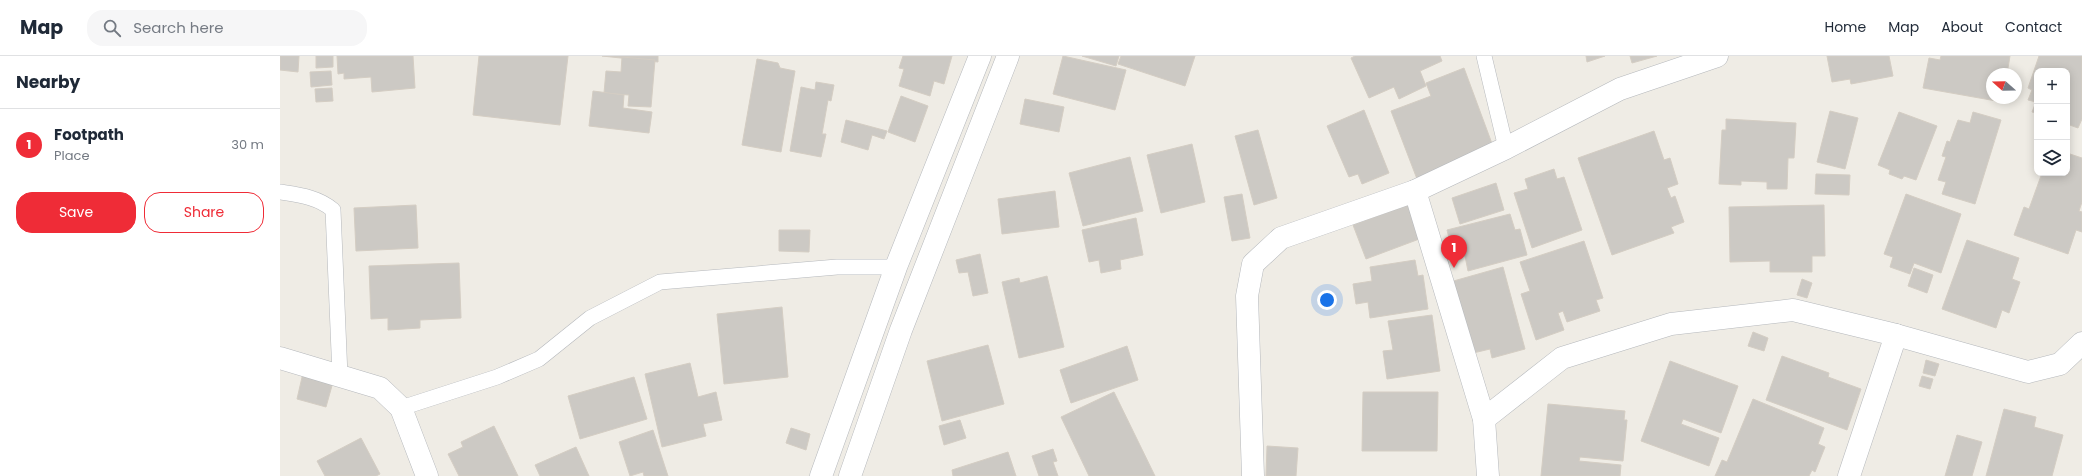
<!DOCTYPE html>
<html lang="en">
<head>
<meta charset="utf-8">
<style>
  :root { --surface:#fff; --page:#f6f6f7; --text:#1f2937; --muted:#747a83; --line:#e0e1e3; --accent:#ef2c37 }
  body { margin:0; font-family:Poppins,sans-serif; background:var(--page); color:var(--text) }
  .controls { position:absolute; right:12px; top:12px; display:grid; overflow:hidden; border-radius:8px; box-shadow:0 2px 10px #0003 }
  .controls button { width:36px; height:36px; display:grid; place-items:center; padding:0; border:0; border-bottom:1px solid var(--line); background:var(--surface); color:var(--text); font:20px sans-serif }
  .compass { position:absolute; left:1706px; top:12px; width:36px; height:36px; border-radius:50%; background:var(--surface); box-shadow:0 2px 10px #0003; rotate:290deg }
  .you { position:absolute; left:1047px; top:244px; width:14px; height:14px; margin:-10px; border:3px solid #fff; border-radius:50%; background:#1a73e8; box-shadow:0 0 0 6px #1a73e833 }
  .badge { display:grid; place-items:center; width:26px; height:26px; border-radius:50%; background:var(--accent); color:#fff; font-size:13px; font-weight:700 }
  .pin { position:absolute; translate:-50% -33px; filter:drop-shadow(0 1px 2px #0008) }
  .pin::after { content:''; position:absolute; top:21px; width:14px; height:12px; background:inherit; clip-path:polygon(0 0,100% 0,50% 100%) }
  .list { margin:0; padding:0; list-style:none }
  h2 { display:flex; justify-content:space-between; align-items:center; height:52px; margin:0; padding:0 16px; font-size:17px }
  h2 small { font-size:13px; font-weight:400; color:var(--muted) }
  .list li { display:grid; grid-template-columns:26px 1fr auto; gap:12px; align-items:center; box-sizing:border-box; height:72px; padding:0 16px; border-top:1px solid var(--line) }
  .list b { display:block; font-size:15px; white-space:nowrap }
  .list p { margin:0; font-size:13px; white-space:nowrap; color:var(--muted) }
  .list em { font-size:13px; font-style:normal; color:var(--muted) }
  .actions { display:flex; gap:8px; padding:12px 16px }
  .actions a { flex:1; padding:9px 0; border:1px solid var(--accent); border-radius:16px; text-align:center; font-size:14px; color:var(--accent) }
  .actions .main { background:var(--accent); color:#fff }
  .icon { flex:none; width:22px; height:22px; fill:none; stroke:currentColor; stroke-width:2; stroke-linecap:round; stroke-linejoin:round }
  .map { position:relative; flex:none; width:1802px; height:420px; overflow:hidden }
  header { display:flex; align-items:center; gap:24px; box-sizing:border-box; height:56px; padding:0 20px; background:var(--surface); border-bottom:1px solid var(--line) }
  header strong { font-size:19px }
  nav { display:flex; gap:22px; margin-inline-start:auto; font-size:14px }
  .search { width:280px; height:36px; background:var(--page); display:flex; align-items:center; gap:10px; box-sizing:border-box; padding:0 14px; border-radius:16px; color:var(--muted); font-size:15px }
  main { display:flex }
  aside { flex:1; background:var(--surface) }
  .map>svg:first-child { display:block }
  .building { fill:#ccc9c4; stroke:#d4cdc3 }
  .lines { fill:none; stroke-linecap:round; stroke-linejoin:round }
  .lane-casing { stroke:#b5b8bc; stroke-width:16 }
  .street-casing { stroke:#b5b8bc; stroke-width:23 }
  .lane { stroke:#fff; stroke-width:15 }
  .street { stroke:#fff; stroke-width:22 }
</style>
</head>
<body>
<header>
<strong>Map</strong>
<div class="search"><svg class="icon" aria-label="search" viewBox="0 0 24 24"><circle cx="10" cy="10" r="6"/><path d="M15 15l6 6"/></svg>Search here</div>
<nav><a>Home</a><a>Map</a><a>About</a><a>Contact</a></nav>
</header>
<main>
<aside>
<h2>Nearby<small></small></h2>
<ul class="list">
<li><span class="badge">1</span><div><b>Footpath</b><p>Place</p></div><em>30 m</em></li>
</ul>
<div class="actions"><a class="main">Save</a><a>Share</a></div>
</aside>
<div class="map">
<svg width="1802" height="420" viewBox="0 0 1802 420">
  <rect width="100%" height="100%" fill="#efece5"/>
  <!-- building -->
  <g class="building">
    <polygon points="0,0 19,0 18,16 0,14"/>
    <polygon points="36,0 53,0 53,11 36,12"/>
    <polygon points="57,0 133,0 135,32 92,36 91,21 64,23 64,17 58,18"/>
    <polygon points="199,0 288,0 280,69 193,59"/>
    <polygon points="322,0 378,0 378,6"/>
    <polygon points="623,0 672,0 664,28 654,25 650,40 619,30 624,13 619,12"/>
    <polygon points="783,0 846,14 835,54 773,38"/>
    <polygon points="802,0 839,0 836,10"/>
    <polygon points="841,0 915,0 905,30 838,8"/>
    <polygon points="1075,0 1160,0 1162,5 1140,15 1146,30 1119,43 1114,31 1089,42 1071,2"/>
    <polygon points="1306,0 1325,0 1307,6"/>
    <polygon points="1350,0 1377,0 1352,7"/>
    <polygon points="1547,0 1609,0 1613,20 1571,28 1570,23 1552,26"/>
    <polygon points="1661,0 1730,0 1727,18 1712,18 1712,42 1722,42 1722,46 1643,32 1649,2 1660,4"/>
    <polygon points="1759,0 1802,0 1802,63 1798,72 1787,68 1787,15 1757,15 1757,57 1752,56 1756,46 1748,44 1752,34 1748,32"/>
    <polygon points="342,1 375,4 371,51 348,50 349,39 324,37 326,15 341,16"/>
    <polygon points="477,3 498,7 500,12 515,15 501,96 462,89"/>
    <polygon points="1184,12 1214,93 1137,123 1111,55 1151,40 1146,27"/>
    <polygon points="51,15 52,29 31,31 30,16"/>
    <polygon points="536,26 554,29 551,45 548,44 542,78 546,78 541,101 510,95 521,31 535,34"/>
    <polygon points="52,32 53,45 36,46 35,33"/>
    <polygon points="313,35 344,39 343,52 372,56 369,77 309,70"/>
    <polygon points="621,40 648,50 635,86 608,76"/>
    <polygon points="745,43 784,51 779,76 740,68"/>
    <polygon points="1084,54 1109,117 1082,128 1078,118 1069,121 1047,70"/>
    <polygon points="1550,55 1578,62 1565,113 1537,106"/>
    <polygon points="1619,56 1657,70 1636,124 1624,120 1622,123 1609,118 1610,114 1598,109"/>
    <polygon points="1693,56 1721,64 1695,148 1662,138 1666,126 1658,124 1666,101 1662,100 1667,85 1670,86 1678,64 1690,67"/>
    <polygon points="1446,63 1516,67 1514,102 1508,102 1507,133 1487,133 1487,126 1461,125 1461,129 1439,128 1442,74 1446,74"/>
    <polygon points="566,64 607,75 604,83 592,79 588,94 561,86"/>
    <polygon points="978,74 997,142 974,149 955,80"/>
    <polygon points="1374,75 1384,104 1390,102 1398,128 1387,132 1391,142 1395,140 1404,166 1391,171 1394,177 1332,199 1298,102"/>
    <polygon points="912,88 925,146 881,157 867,99"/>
    <polygon points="1787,97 1802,102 1802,146 1799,155 1802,156 1802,176 1796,174 1788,198 1734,179 1744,151 1749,153 1762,117 1787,117"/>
    <polygon points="850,101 863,155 803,170 789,117"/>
    <polygon points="1274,113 1277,123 1284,121 1302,174 1252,192 1234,137 1248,133 1245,123"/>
    <polygon points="1536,118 1570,119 1569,139 1535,138"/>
    <polygon points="1216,127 1224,154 1180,168 1172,142"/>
    <polygon points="775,135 779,171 722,178 718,143"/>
    <polygon points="962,138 970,182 952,185 944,141"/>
    <polygon points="1626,138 1681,158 1661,217 1634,207 1630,218 1610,211 1613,201 1604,198"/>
    <polygon points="1130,148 1142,182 1086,203 1073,169"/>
    <polygon points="136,149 138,192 76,195 74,152"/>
    <polygon points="1544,149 1545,200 1532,200 1532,216 1490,216 1490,205 1450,206 1449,151"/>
    <polygon points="1230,158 1235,174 1240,173 1247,199 1188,215 1185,200 1174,202 1167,174"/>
    <polygon points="856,162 863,199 840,204 841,213 821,217 819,204 809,206 802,174"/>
    <polygon points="499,174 530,174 529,196 499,195"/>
    <polygon points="1687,184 1739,202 1732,223 1740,226 1729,257 1722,254 1716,272 1662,253"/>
    <polygon points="1304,185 1323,242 1316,244 1320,255 1287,266 1283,255 1278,257 1284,274 1256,284 1241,238 1250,235 1240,206"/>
    <polygon points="700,198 708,237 693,240 688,216 679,217 676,204"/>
    <polygon points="1135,204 1138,220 1143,219 1148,253 1090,262 1088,246 1076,248 1073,228 1092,225 1090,211"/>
    <polygon points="179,207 181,262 140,264 140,272 108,274 108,262 91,263 89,210"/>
    <polygon points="1223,211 1245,293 1212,302 1210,293 1189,298 1170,226"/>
    <polygon points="1634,212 1653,219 1647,237 1628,230"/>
    <polygon points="767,220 784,291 739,302 722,226 739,222 740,227"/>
    <polygon points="1522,223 1532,227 1527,242 1517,239"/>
    <polygon points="502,251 508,321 444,328 437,258"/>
    <polygon points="1152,259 1160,315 1107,323 1103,295 1113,294 1108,265"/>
    <polygon points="1473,276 1488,282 1484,295 1468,290"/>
    <polygon points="708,289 724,348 662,365 647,305"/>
    <polygon points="847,290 858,324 791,347 780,314"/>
    <polygon points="1502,300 1549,317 1548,321 1581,333 1567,374 1486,344"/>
    <polygon points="1646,304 1659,308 1655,320 1643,317"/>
    <polygon points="1390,305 1458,330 1441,377 1403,363 1401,368 1439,382 1429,410 1361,385"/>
    <polygon points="410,307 418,341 436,336 442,364 423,368 426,380 382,391 365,318"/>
    <polygon points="23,317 53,326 46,351 17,343"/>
    <polygon points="1642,320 1653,323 1650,333 1639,330"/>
    <polygon points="354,321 367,363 300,383 288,340"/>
    <polygon points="834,336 875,420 809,420 781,361"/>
    <polygon points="1083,336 1158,336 1157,395 1082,395"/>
    <polygon points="1473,343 1544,372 1538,388 1545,391 1535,416 1532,414 1529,420 1435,420 1442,404 1447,406"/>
    <polygon points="1268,348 1345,355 1344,364 1347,364 1343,405 1300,401 1299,405 1341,409 1340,420 1261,420"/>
    <polygon points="1724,353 1756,361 1754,371 1783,379 1772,420 1706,420"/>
    <polygon points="680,364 686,382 664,389 659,370"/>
    <polygon points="214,370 238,420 179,420 168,398 183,391 181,386"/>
    <polygon points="511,372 530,378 526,394 506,387"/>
    <polygon points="373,374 388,420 364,420 363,416 350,420 339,386"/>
    <polygon points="1677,379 1702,386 1692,420 1665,420"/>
    <polygon points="81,382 100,418 96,420 45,420 37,405"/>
    <polygon points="987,390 1018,392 1016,420 986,420"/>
    <polygon points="296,391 309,420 260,420 255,409"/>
    <polygon points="773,393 777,405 773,406 778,420 759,420 752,400"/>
    <polygon points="728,396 736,420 673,420 672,414"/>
  </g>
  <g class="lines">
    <defs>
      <g id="lane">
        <polyline points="1204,0 1226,92"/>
        <path d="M0 136C19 139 38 141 53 154L60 320"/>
        <polyline points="121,352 217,321 259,303 310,262 380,226 557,211 616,211"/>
      </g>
      <g id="street">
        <polyline points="1135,135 1204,363 1208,420"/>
        <polyline points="0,302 100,332 121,352 147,420"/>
        <polyline points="1204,363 1282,302 1391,268 1513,254 1616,279 1748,316 1780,308 1802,287"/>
        <polyline points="541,420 616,211 700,0"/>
        <polyline points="570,420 621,274 728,0"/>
        <polyline points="973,420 967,240 973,208 1001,182 1135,135 1226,92 1340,33 1437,0"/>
        <polyline points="1569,420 1616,279"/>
      </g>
    </defs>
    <!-- lane casing -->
    <use href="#lane" class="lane-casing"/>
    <!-- street casing -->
    <use href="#street" class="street-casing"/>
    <!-- lane -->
    <use href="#lane" class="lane"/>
    <!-- street -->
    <use href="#street" class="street"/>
  </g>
</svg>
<div class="controls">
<button>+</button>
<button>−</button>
<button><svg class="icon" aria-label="layers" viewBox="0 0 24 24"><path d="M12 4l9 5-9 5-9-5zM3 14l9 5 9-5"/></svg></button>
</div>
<svg class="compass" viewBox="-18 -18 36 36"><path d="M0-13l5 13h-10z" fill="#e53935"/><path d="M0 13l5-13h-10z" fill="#747a83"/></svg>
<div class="you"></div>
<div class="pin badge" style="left:1174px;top:212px">1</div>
</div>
</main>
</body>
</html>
